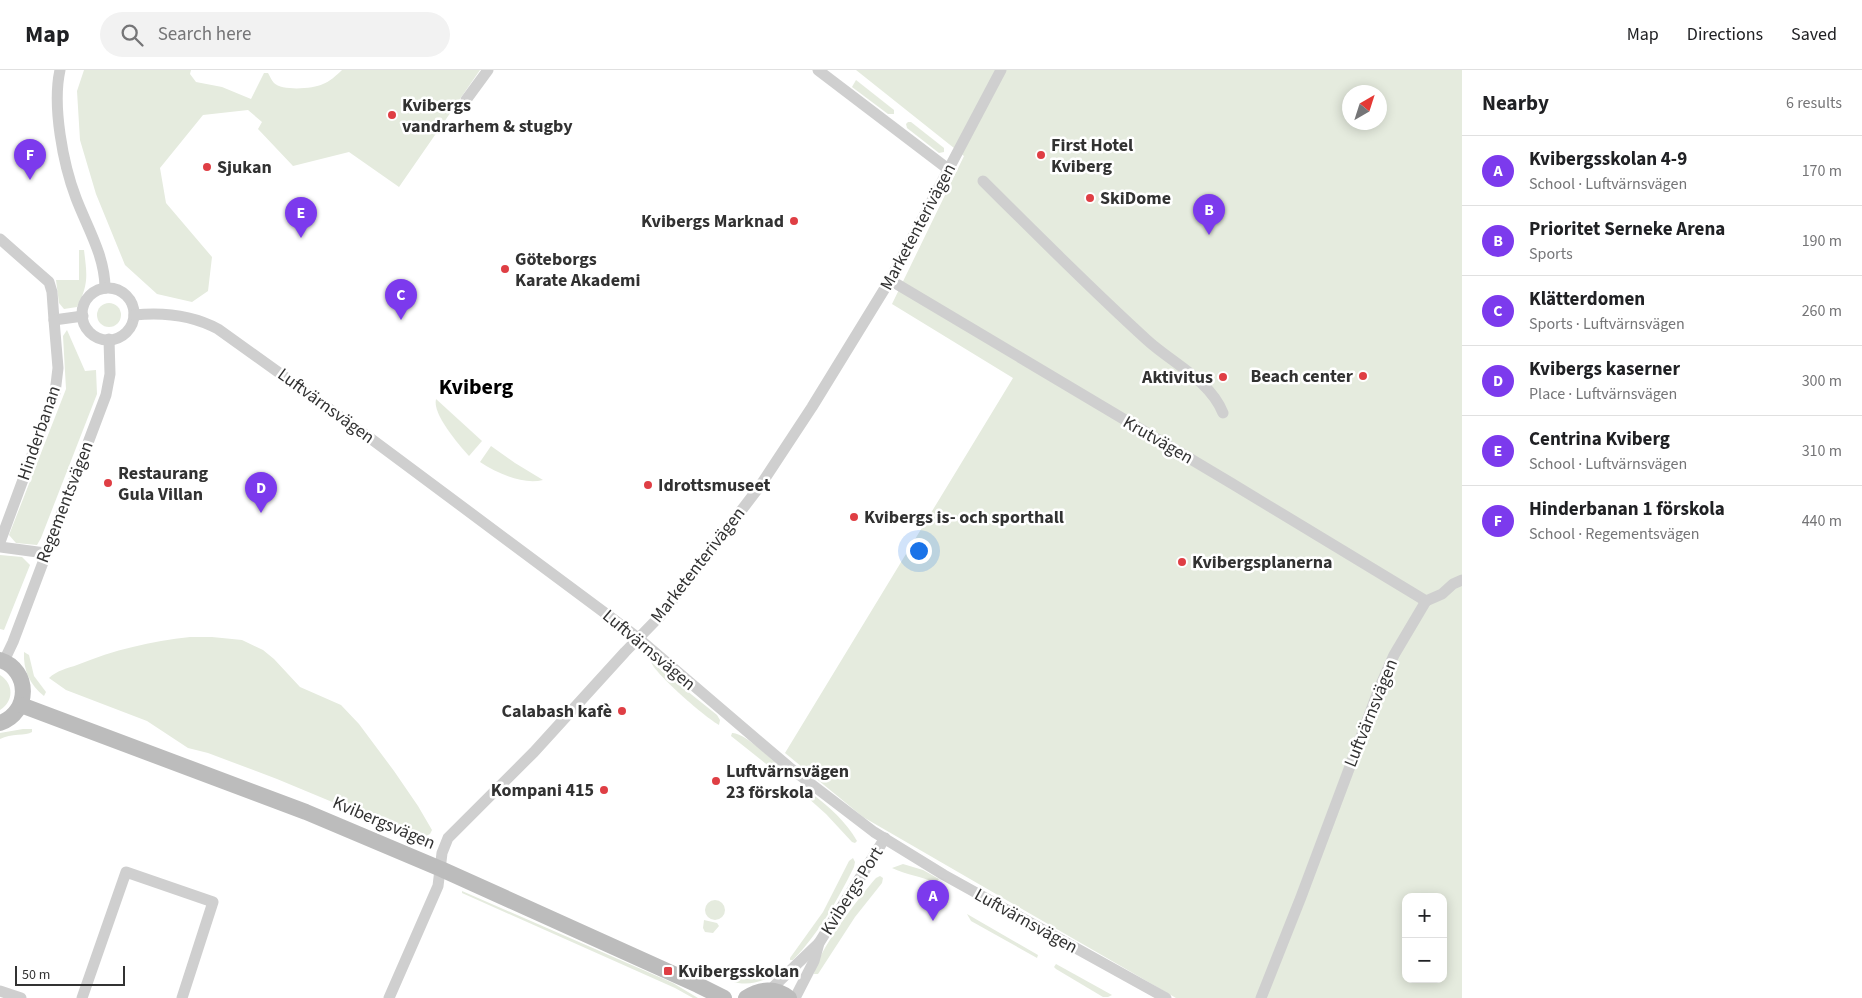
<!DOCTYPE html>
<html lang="en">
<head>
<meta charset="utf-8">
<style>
  :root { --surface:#fff; --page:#f2f2f2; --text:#202124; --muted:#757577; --line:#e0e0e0; --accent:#7c3aed }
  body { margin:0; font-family:"Source Sans 3",sans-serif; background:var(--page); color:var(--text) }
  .controls { position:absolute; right:15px; bottom:15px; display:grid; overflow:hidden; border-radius:10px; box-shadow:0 2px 12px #0003 }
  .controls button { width:45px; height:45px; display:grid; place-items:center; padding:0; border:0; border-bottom:1px solid var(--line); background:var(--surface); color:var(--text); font:25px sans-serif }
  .compass { position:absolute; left:1342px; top:15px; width:45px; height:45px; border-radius:50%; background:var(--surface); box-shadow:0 2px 12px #0003; rotate:39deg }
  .scale { position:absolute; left:15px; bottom:12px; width:110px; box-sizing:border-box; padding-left:5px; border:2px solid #323232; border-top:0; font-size:14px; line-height:18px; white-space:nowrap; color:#323232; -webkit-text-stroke:4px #fff; paint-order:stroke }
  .you { position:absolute; left:918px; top:480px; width:18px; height:18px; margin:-12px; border:4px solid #fff; border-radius:50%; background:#1a73e8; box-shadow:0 0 0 8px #1a73e833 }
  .badge { display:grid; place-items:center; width:32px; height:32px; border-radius:50%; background:var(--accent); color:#fff; font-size:16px; font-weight:700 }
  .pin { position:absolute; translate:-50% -41px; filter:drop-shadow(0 1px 2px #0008) }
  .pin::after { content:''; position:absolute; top:26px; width:18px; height:15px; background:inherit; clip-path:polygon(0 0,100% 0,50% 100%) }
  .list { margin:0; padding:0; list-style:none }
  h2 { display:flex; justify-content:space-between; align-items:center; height:65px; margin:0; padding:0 20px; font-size:21px }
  h2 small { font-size:16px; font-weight:400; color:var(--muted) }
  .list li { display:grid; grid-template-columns:32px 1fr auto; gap:15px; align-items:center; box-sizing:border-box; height:70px; padding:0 20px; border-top:1px solid var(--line) }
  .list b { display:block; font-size:19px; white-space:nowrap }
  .list p { margin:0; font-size:16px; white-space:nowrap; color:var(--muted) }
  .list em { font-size:16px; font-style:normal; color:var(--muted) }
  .icon { flex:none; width:28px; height:28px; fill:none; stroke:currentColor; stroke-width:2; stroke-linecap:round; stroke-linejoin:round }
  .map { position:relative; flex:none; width:1462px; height:928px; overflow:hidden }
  header { display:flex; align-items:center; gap:30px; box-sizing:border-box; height:70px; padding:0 25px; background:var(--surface); border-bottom:1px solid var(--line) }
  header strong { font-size:24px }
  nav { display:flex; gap:28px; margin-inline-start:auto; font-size:18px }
  .search { width:350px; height:45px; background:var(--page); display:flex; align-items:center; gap:12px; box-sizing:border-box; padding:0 18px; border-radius:28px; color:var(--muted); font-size:19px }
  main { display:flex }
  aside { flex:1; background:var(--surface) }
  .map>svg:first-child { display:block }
  .green { fill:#e5ebde; fill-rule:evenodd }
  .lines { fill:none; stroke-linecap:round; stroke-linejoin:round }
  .street { stroke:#cfcfcf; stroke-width:11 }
  .secondary { stroke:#bcbcbc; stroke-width:16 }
  .poi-dot { fill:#df3e44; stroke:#fff; stroke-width:2 }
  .labels { text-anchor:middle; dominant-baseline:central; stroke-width:5; stroke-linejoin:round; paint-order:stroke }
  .poi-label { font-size:18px; font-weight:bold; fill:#323232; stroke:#fff; text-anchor:start }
  .street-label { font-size:18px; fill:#323232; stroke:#fff }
  .district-label { font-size:22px; font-weight:bold; fill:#000; stroke:#fff }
</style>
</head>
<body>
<header>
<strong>Map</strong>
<div class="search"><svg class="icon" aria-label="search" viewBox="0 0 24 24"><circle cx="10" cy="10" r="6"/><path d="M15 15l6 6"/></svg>Search here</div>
<nav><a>Map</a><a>Directions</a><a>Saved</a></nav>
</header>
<main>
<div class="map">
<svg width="1462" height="928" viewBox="0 0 1462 928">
  <rect width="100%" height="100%" fill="#fff"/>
  <!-- green -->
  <g class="green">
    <path d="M84 0H191L190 4 196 12 222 17 251 29 264 3H268C270 6 271 10 274 13 282 21 313 19 323 14 329 12 337 5 342 0H480L399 117 349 82 293 96 258 59 262 52 248 40 203 45 160 98 166 133 212 187 208 221 192 232 157 224 125 195 96 124 80 70 77 21Z"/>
    <path d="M856 0H1462V928H1176L863 747 785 683 1013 308 892 234 964 86ZM1350 22H1380V52H1350ZM1406 827H1443V909H1406Z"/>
    <polygon points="856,10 894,40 894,44 888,44 852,17"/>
    <polygon points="908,52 911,52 944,78 944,82 939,83 907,58 906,54"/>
    <path d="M79 180H84C87 205 89 214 77 237L64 239 59 233 56 210H79Z"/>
    <circle cx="109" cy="245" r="12"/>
    <polygon points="67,260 85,301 96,300 97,324 41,468 37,475 16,473 9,465 66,319 63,266"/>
    <path d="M436 329 482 371 469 386C459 375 432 344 436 329Z"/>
    <path d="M491 376 515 393 543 410C522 415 497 403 480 392Z"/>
    <polygon points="0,485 22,487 30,495 4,560 0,559"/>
    <path d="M190 567H212L242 570 263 580 274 589 300 617 341 635 359 654 394 701 418 736 432 760 430 764 422 768 414 766 277 709 208 683 188 678 147 651 66 620 49 608C56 601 68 598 77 595 114 580 151 571 190 567Z"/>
    <path d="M24 582 29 585 34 606 46 622 44 626C30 615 23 600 24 582Z"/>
    <path d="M651 592 717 645 720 650 719 655C706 648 656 605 651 592Z"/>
    <path d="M0 605C14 614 14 631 0 640Z"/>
    <path d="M23 659H32V662C26 666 11 663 0 669V663Z"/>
    <path d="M732 663C744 662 773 691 783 699L782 701H775L731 666Z"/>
    <path d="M812 724C829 736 847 753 857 771L855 773 852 772 826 744 807 727 808 724Z"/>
    <path d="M853 788 855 792 854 797C837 831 819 863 793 890H790V888L823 842 849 791Z"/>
    <path d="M903 794 923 800 939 809 936 813C921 806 906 805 892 798Z"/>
    <path d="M880 806 883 808 882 813 855 847 818 904H814C817 882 860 826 876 808Z"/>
    <polygon points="462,821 673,913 698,928 693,928 675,918 462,823"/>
    <circle cx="715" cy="840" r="10"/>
    <polygon points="967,844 1038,885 1037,888 971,851"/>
    <polygon points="704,850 717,853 719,856 713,863 705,862 703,858"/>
    <polygon points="1056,894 1112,925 1108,927 1103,927 1056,899 1054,897"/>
    <path d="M777 901V903C763 912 747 917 731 911L734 906 754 909Z"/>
  </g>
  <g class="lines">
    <!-- street -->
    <g class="street">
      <path d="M60 0C52 36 63 94 76 128 87 157 105 186 105 218"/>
      <polyline points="818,0 948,99"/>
      <polyline points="466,30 488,0"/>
      <path d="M983 111C1037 165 1091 219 1147 270 1172 293 1210 310 1223 343"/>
      <polyline points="0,169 49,212 52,222 54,250 83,246"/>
      <polyline points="890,210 1231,413 1426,531"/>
      <circle cx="108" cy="244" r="26"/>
      <path d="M134 245C163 242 192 245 218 259L374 371 613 549 638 568 789 697 874 762 944 805 1166 928"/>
      <polyline points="0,472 55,323 58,298 54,250"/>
      <polyline points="0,477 45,483"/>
      <polyline points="1426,531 1442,524 1453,514 1462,510"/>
      <polyline points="4,591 13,572 106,325 110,304 109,269"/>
      <polyline points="770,920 819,873"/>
      <polyline points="0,921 21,928"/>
      <polyline points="82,928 126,802 213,832 182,928"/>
      <polyline points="389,928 438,816 442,783 448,768 534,682 625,582 663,543 760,416 812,337 890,210 1001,0"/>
      <polyline points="795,928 814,891 819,873 885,768"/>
      <polyline points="1261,928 1301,827 1379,619 1394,585 1426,531"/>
    </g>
    <!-- secondary -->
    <g class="secondary">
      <path d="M0 590C31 600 30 643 0 653"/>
      <polyline points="21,635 306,742 441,799 698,915 724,928"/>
      <path d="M746 928C760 919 775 917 789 928"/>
    </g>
  </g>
  <!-- markers -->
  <g class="poi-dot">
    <circle cx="392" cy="45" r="5"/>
    <circle cx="1041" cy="85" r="5"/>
    <circle cx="207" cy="97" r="5"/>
    <circle cx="1090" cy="128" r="5"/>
    <circle cx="794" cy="151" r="5"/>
    <circle cx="505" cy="199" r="5"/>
    <circle cx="1363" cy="306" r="5"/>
    <circle cx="1223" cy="307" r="5"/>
    <circle cx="108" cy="413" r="5"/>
    <circle cx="648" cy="415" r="5"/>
    <circle cx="854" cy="447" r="5"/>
    <circle cx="1182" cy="492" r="5"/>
    <circle cx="622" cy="641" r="5"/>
    <circle cx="716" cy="711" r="5"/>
    <circle cx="604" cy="720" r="5"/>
    <rect x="663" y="896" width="10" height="10" rx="2.5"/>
  </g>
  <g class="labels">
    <!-- poi labels -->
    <g class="poi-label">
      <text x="402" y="35">Kvibergs<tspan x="402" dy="21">vandrarhem &amp; stugby</tspan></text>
      <text x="1051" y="75">First Hotel<tspan x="1051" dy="21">Kviberg</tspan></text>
      <text x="217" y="97">Sjukan</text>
      <text x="1100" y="128">SkiDome</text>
      <text x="784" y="151" text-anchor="end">Kvibergs Marknad</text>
      <text x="515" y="189">Göteborgs<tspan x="515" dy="21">Karate Akademi</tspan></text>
      <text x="1353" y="306" text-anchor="end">Beach center</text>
      <text x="1213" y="307" text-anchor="end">Aktivitus</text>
      <text x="118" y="403">Restaurang<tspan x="118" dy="21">Gula Villan</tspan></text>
      <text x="658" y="415">Idrottsmuseet</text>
      <text x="864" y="447">Kvibergs is- och sporthall</text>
      <text x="1192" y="492">Kvibergsplanerna</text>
      <text x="612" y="641" text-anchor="end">Calabash kafè</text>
      <text x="726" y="701">Luftvärnsvägen<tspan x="726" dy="21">23 förskola</tspan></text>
      <text x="594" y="720" text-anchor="end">Kompani 415</text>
      <text x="678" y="901">Kvibergsskolan</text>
    </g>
    <!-- street labels -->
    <g class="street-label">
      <text transform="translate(918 157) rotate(-62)">Marketenterivägen</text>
      <text transform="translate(326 336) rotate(36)">Luftvärnsvägen</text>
      <text transform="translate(39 363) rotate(-71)">Hinderbanan</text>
      <text transform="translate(1158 370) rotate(30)">Krutvägen</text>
      <text transform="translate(65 432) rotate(-69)">Regementsvägen</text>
      <text transform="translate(698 495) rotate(-52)">Marketenterivägen</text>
      <text transform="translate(649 580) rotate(40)">Luftvärnsvägen</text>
      <text transform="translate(1371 643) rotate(-68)">Luftvärnsvägen</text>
      <text transform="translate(384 753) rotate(23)">Kvibergsvägen</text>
      <text transform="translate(852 821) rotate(-58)">Kvibergs Port</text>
      <text transform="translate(1026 851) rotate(29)">Luftvärnsvägen</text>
    </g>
    <!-- district labels -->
    <g class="district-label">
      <text x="476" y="317">Kviberg</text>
    </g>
  </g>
</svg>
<div class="controls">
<button>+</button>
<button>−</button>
</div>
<svg class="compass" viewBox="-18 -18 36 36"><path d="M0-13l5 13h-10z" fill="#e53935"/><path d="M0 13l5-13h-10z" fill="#757577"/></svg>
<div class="scale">50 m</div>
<div class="you"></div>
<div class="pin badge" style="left:933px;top:851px">A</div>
<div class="pin badge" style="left:1209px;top:165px">B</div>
<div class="pin badge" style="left:401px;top:250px">C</div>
<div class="pin badge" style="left:261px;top:443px">D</div>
<div class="pin badge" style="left:301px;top:168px">E</div>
<div class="pin badge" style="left:30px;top:110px">F</div>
</div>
<aside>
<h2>Nearby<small>6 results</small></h2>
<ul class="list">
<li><span class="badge">A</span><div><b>Kvibergsskolan 4-9</b><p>School · Luftvärnsvägen</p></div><em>170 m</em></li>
<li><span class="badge">B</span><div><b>Prioritet Serneke Arena</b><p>Sports</p></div><em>190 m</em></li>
<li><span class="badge">C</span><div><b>Klätterdomen</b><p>Sports · Luftvärnsvägen</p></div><em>260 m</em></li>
<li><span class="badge">D</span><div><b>Kvibergs kaserner</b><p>Place · Luftvärnsvägen</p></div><em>300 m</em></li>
<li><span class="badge">E</span><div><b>Centrina Kviberg</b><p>School · Luftvärnsvägen</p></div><em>310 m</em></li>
<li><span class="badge">F</span><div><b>Hinderbanan 1 förskola</b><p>School · Regementsvägen</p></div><em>440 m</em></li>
</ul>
</aside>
</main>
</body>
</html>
